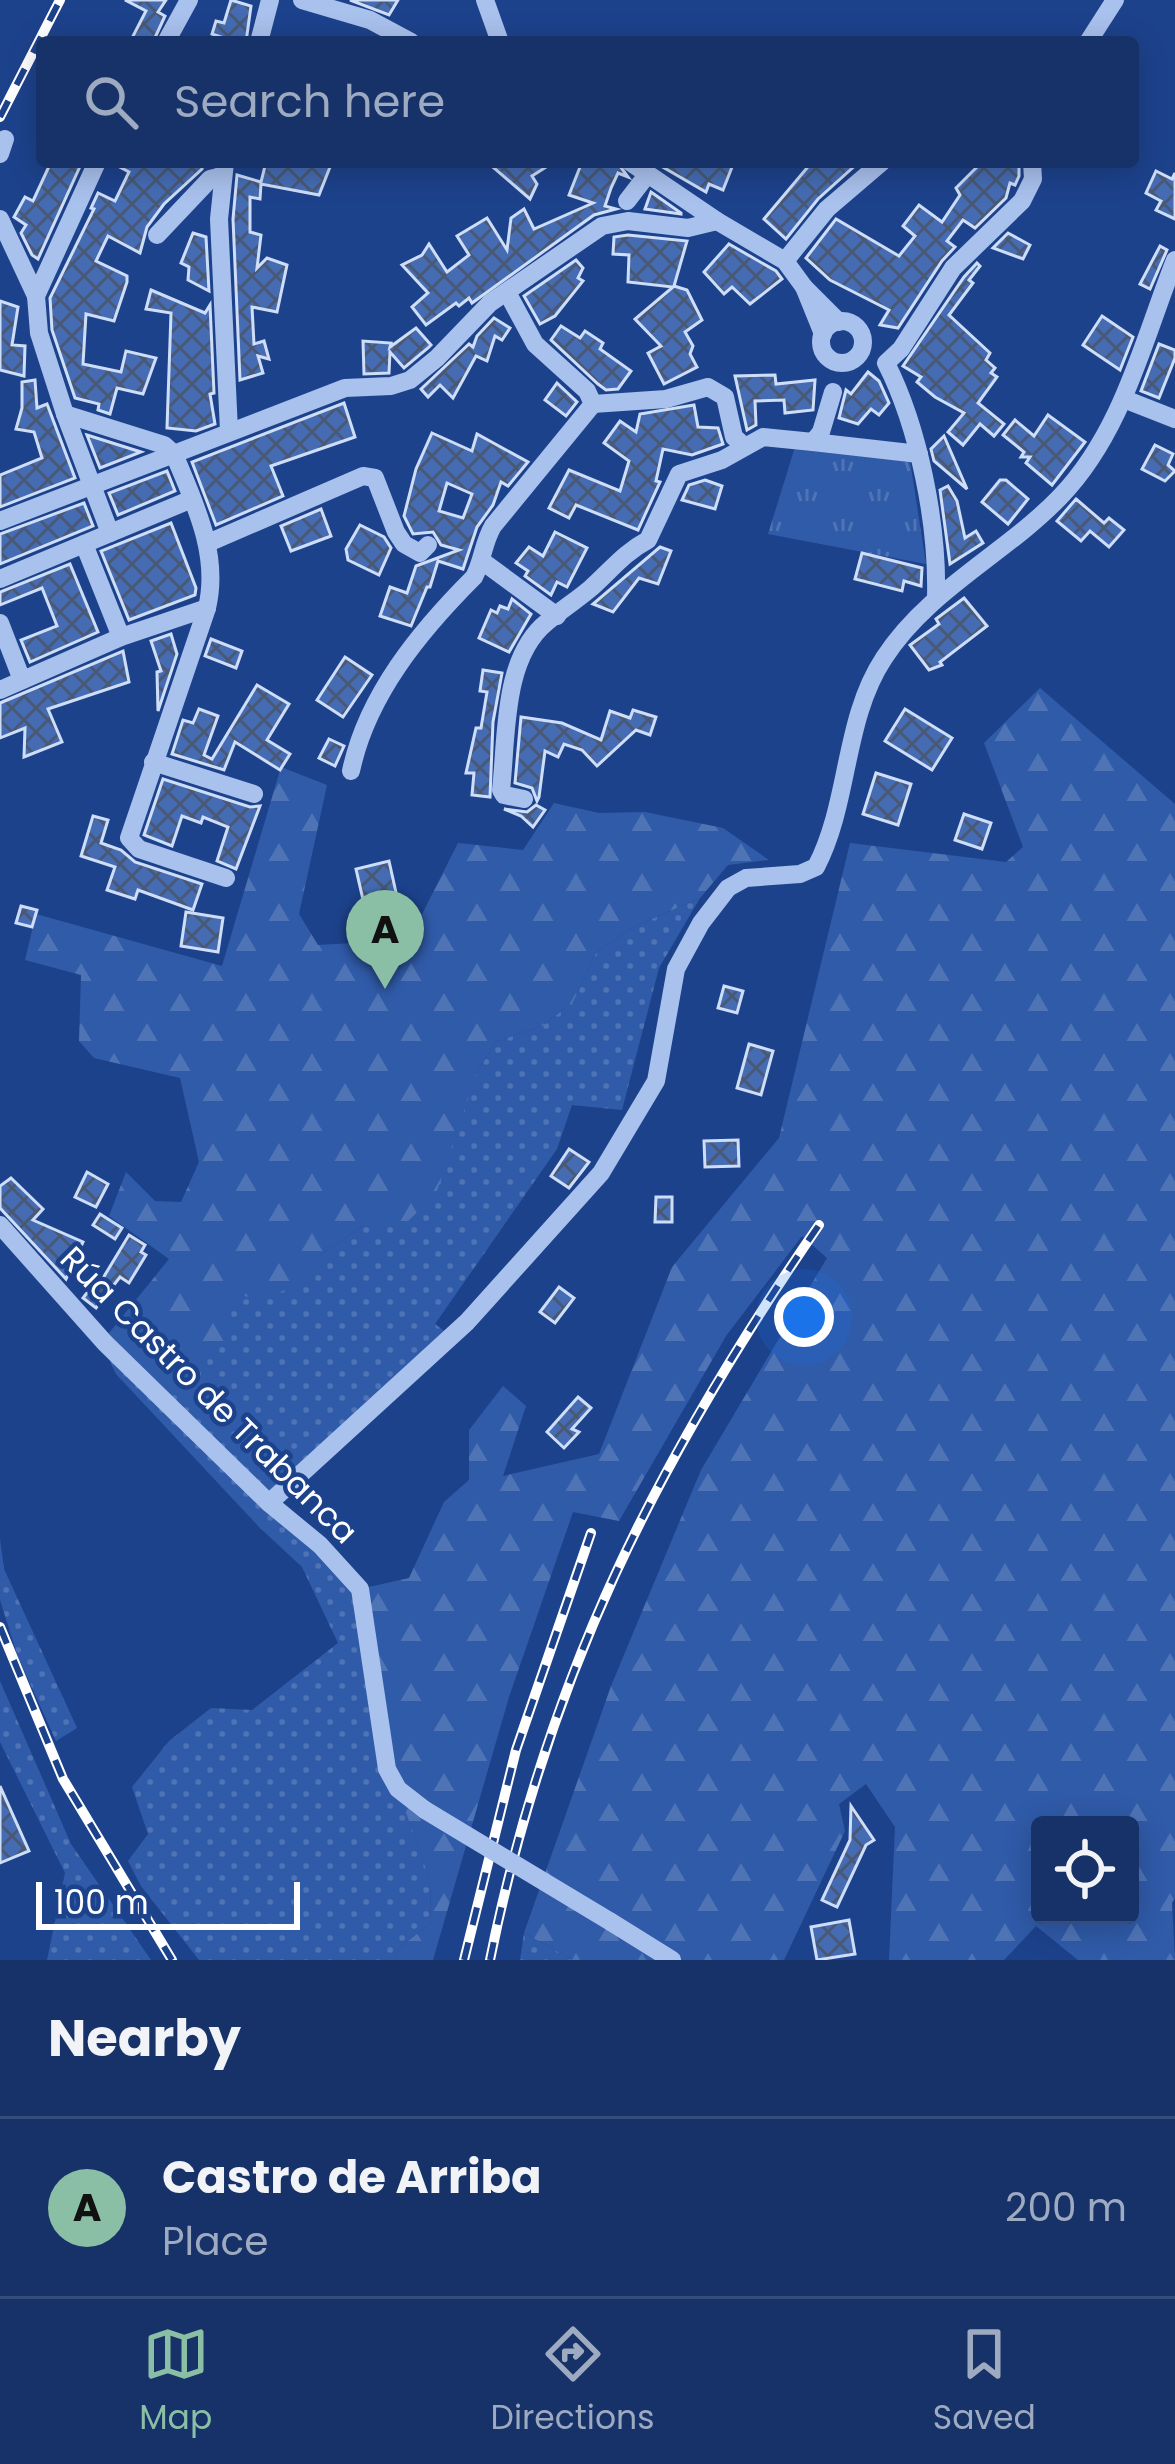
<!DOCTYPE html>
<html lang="en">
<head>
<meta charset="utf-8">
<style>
  :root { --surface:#163269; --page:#1f3a6f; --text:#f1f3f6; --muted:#9eaac0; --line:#354d7d; --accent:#8abfa5 }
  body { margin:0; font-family:Poppins,sans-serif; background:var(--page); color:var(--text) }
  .controls { position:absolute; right:36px; bottom:36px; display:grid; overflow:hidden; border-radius:12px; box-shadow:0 6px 30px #0003 }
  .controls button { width:108px; height:108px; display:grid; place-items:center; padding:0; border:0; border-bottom:3px solid var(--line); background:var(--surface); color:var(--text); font:60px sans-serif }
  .scale { position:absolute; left:36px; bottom:30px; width:264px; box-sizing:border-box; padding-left:12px; border:6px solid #fff; border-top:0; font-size:33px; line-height:42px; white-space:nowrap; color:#fff; -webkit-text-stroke:9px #1d428c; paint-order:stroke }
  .you { position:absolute; left:804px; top:1317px; width:42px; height:42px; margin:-30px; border:9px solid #fff; border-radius:50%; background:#1a73e8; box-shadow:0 0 0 18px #1a73e833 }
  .badge { display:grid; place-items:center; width:78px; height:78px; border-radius:50%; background:var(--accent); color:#111; font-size:39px; font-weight:700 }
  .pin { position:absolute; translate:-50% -99px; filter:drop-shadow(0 3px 6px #0008) }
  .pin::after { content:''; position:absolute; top:63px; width:42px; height:36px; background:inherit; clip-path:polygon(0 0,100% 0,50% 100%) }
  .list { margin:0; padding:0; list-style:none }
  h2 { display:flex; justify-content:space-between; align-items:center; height:156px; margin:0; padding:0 48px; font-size:51px }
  h2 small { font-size:39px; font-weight:400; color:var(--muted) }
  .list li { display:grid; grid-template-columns:78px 1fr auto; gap:36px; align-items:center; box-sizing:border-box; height:180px; padding:0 48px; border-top:3px solid var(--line) }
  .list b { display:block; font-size:45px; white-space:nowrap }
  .list p { margin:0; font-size:39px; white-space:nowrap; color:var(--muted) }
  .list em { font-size:39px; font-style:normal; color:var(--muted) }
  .icon { flex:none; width:66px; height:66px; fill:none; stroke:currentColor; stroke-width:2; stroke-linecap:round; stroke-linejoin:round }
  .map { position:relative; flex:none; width:1175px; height:1960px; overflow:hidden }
  .search { position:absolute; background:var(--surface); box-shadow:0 6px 30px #0003; left:36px; right:36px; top:36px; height:132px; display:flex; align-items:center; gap:30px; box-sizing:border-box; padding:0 42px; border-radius:12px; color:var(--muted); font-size:45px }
  .sheet { height:336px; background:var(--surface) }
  nav { display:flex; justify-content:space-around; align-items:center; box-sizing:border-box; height:168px; border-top:3px solid var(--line); background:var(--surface); font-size:33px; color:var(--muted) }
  nav a { display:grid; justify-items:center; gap:6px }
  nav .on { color:var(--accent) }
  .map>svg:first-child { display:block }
  .grass { fill:url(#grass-dots) }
  .forest { fill:url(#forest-firs); fill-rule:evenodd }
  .park { fill:url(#park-tufts) }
  .building { fill:url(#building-cross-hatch); stroke:#cedef9; stroke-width:3; fill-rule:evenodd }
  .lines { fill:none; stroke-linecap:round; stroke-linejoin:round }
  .minor { stroke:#a9c1ed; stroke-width:18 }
  .rail-casing { stroke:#fff; stroke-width:10 }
  .rail { stroke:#1d428c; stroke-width:6; stroke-dasharray:18; stroke-linecap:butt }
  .minor-bridge { stroke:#a9c1ed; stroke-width:18 }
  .labels { text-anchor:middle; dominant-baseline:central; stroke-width:9; stroke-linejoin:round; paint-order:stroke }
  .street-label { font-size:33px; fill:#fff; stroke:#1d428c }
</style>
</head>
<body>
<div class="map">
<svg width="1175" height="1960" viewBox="0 0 1175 1960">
  <defs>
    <pattern id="grass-dots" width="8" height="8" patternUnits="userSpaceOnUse" patternTransform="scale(3)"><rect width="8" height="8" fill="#305ba9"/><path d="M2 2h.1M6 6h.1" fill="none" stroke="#4f74b6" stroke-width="1.8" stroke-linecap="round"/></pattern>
    <pattern id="forest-firs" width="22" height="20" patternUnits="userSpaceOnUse" patternTransform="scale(3)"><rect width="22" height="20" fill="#305ba9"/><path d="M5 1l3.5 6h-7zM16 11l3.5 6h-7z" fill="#4f74b6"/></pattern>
    <pattern id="park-tufts" width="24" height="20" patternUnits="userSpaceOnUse" patternTransform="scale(3)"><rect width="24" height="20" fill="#305ba9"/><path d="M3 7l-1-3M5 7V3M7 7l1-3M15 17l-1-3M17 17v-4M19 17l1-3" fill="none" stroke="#4f74b6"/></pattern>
    <pattern id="building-cross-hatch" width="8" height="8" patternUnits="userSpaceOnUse" patternTransform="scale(3)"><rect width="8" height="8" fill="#456cb3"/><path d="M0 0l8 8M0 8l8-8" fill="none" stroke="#495975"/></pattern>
  </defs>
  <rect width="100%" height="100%" fill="#1d428c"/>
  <!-- grass -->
  <g class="grass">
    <polygon points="700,898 659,968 622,1110 572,1105 557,1149 435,1324 451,1336 270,1502 360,1589 398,1789 430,1880 431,1923 399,1948 394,1960 199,1960 141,1886 128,1861 148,1834 132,1787 169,1741 211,1708 252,1710 338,1643 302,1567 260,1528 116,1374 101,1343 230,1294 295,1286 322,1254 364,1225 477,1073 495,1042 542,1026 573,1002 596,953 633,927"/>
    <polygon points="0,1539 4,1569 77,1728 56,1741 18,1657 0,1600"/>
    <polygon points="0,1681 71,1844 151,1960 47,1960 65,1873 0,1742"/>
    <polygon points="524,1933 573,1960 520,1960"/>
  </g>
  <!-- forest -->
  <g class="forest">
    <path d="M1040 688 1175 804V1898L1172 1903 1175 1960H1078L1036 1926 1004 1960H889L895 1827 866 1784 839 1804 845 1831 784 1960H573L524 1933 611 1686 701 1470 827 1258 802 1236 726 1336 619 1521 573 1512 509 1697 433 1960H394L399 1948 431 1923 430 1880 380 1740 360 1589 409 1578 444 1502 469 1480V1430L503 1386 526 1406 503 1476 599 1454 672 1267 779 1138 850 843 1006 862 1023 847 984 743ZM1040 1825H1130V1915H1040Z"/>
    <polygon points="281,767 327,785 299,914 318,945 409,940 458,843 523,850 554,803 599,813 645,812 723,828 769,860 728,865 700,898 633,927 596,953 573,1002 542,1026 495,1042 477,1073 436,1194 406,1223 364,1225 322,1254 296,1286 262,1299 231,1294 228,1336 165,1401 101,1343 169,1259 109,1216 126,1172 155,1201 181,1202 199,1162 180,1078 94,1058 79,1041 81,975 25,960 36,914 222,966"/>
  </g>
  <!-- park -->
  <polygon class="park" points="795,447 910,461 926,564 768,534"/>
  <!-- building -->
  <g class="building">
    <polygon points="125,0 166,0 158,12 165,16 153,42 130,42 146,11"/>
    <polygon points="231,0 251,6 246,42 226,42 227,39 212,34 216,21 224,23"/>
    <polygon points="350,0 398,0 389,15"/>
    <polygon points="51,162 82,162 38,259 32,255 21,233 26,225 14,217 25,197 33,201"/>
    <polygon points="110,162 203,162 202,169 164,204 147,227 140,253 108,236 96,261 127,276 127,282 114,321 86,314 83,364 121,372 126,351 156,358 143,394 117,388 110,414 98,410 99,404 75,398 52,330 50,298 94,209 91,208 98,193 115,201 129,172"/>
    <polygon points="266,162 332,162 319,195 261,184 260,199 250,197 250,232 261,235 257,268 267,258 287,265 277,312 252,307 254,344 264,341 269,359 258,356 263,373 240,380 233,219 237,175 261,182"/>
    <polygon points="487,162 554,162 532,176 537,184 530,199"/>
    <polygon points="582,162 617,162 628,177 618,173 611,188 605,206 616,209 594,215 472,303 469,298 459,306 456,303 426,325 412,307 428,293 402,265 422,255 429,244 447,272 469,255 457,236 487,218 507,250 511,218 524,209 534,229 593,203 569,195"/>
    <polygon points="654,162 734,162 723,190 709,184 706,192"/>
    <polygon points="812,162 859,162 818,199 786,239 764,219"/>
    <polygon points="982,162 1005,162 1019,167 1019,176 1015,185 1010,183 1006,198 975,228 963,220 947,241 955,247 942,261 898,328 880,325 889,310 830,280 806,258 836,219 899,256 915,236 903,226 919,205 942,222 960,195 956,188"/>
    <polygon points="1156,171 1172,179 1175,173 1175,219 1156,210 1161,201 1146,193"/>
    <polygon points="651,192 681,213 681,214 645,209"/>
    <polygon points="193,233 206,237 209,291 188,280 189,267 181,263"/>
    <polygon points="1008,233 1030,245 1023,259 993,248"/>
    <polygon points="628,235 687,241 674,286 687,290 702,320 685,332 693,346 690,354 697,367 664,384 648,353 661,346 635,319 673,287 628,282 629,255 613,254 614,237"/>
    <polygon points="729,244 776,271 782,279 750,304 732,287 724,294 704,272"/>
    <polygon points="1160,246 1167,250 1150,289 1140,284"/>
    <polygon points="576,260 583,268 578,278 583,281 555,316 540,324 524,296"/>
    <polygon points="977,263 980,266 969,280 973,283 949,315 990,353 986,360 995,368 991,373 997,377 978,403 1004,424 994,436 980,424 963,445 948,432 964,413 935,397 917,382 921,377 903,366 964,277"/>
    <polygon points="151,290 205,313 210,305 214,393 210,394 215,424 196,431 167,428 171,313 146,309"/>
    <polygon points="0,301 18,307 12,345 25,346 24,376 0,370"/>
    <polygon points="1102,316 1133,337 1120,370 1083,345"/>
    <polygon points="494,318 510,328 502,340 495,336 487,361 476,356 453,398 440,385 428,397 421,389 469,344 473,347 477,336"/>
    <polygon points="561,326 580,338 585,331 603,343 600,349 631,371 618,389 606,390 598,384 551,340"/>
    <polygon points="416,328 431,345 428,348 404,368 390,352 389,373 364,374 363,341 391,343 390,347"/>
    <polygon points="1159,344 1175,350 1175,358 1159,398 1141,391"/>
    <polygon points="868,372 879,381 889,403 879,415 871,409 858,424 839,418 846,390 851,394"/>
    <polygon points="775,375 776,384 815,380 813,410 785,413 784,400 755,401 756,425 747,430 735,376"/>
    <polygon points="35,380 37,408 47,404 75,478 0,507 0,475 42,458 34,432 16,429 22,408 22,382"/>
    <polygon points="557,383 577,402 566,416 545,400"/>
    <polygon points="344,403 355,437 271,466 283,496 216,525 192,462"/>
    <polygon points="694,405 698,427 718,428 723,444 692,455 663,449 656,481 660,482 638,530 576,505 569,518 549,508 569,470 620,491 629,461 604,443 620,421 636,432 640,414"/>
    <polygon points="1048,415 1085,442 1052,485 1026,463 1030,457 1021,457 1024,452 1003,435 1015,420 1034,436"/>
    <path d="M432 433 472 451 477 434 528 462 508 486 501 482 493 505 477 527 463 569 438 561 430 587H427L411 626 380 616 390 587 407 593 416 566 459 550 441 545 433 532 413 534 404 516 416 469ZM447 483 472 494 463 518 439 511Z"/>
    <polygon points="87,435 141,452 100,468"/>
    <polygon points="944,436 967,489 934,461 931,449"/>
    <polygon points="1155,445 1173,454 1168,465 1175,471 1165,481 1142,469"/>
    <polygon points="167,471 175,491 118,515 109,493"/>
    <polygon points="705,480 722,486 715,509 682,500 689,485"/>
    <polygon points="1000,480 1006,480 1028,499 1008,524 982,502"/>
    <polygon points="948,486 957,501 965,538 976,531 983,543 950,564 940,490"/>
    <polygon points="1076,499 1104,523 1109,518 1124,530 1109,547 1090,531 1081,541 1057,521"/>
    <polygon points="84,503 93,526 0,564 0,534"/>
    <polygon points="321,509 331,536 291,551 281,526"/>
    <polygon points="171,523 196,588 195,595 129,620 101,551"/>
    <polygon points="360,525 384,537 391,548 379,575 348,560 346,549"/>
    <polygon points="555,532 587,548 567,587 557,582 551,595 525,576 528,571 516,563 529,547 543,556"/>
    <polygon points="660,547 671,551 658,584 639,578 613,612 593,604"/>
    <polygon points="862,553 922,568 921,586 904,581 902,591 855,579"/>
    <polygon points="70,564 98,632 30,662 21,640 57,626 42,588 0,605 0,592"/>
    <polygon points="964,598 987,626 940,662 942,665 929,670 910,645 939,624 936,619"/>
    <polygon points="512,599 531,614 509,652 479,638 491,610 497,613 500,606 508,609"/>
    <polygon points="171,634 177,654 158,711 157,672 161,671 151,641"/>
    <polygon points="211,639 242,651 236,668 205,656"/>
    <polygon points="123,651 129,682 48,709 62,742 24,757 25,728 0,738 0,703"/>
    <polygon points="345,657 372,675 343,717 317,700"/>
    <polygon points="483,670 502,673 493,722 490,797 472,795 474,773 466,773 476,728 481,728 487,692 480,691"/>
    <polygon points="257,685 289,704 267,740 290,754 280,770 235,742 224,770 172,754 183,720 193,723 199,709 218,716 204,755 212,759"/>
    <polygon points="905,709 952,738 932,770 885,741"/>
    <polygon points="633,710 656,717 650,735 636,730 597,766 582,750 564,744 558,757 545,751 539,797 537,801 532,788 515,783 521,717 562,723 601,740 610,711 630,718"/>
    <polygon points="329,739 344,746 335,766 319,758"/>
    <polygon points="876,773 911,784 898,825 863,814"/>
    <polygon points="163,779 250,807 260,806 236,869 217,861 228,827 203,817 201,823 182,816 172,846 144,835"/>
    <polygon points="536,805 545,810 533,827 521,816 504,809 527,812"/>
    <polygon points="964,814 991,823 982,849 955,840"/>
    <polygon points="93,816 108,820 101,843 121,850 135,862 202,884 193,910 138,890 135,899 107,890 115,867 81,856"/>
    <polygon points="389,861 397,897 364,904 356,869"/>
    <polygon points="21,906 37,910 32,927 16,923"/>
    <polygon points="186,912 223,918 218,952 181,946"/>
    <polygon points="724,986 743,991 737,1013 718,1008"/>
    <polygon points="749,1044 773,1051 761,1095 737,1088"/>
    <polygon points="738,1140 739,1166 705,1167 704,1141"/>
    <polygon points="569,1149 589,1162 569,1188 551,1176"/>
    <polygon points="87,1172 108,1184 96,1207 75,1197"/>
    <polygon points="11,1178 43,1209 33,1220 83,1242 66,1279 0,1208 0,1186"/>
    <polygon points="656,1197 672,1197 672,1222 655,1222"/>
    <polygon points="100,1214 122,1228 115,1239 93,1225"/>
    <polygon points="129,1235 145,1245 141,1252 146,1255 129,1283 120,1277 96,1308 83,1298 93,1285 97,1288"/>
    <polygon points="559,1287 574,1298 555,1323 540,1312"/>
    <polygon points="578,1397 591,1408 572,1429 579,1432 564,1448 547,1432"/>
    <polygon points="0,1786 29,1851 0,1863"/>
    <polygon points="851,1806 874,1840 866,1845 837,1907 822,1900 850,1840"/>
    <polygon points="849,1920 855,1954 817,1960 811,1927"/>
  </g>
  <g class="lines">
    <!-- minor -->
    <g class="minor">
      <polyline points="302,0 370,20 411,42"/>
      <polyline points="485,0 500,42"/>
      <polyline points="166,42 189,0"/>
      <polyline points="259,42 270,0"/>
      <polyline points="1088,42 1115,0"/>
      <polyline points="0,154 5,139"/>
      <path d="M97 162 36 296 39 333 65 414 164 445 174 454C194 502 220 554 207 608L129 838 139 849 226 878"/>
      <polyline points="225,162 219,219 229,431"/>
      <polyline points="630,162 717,221 785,261 804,287"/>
      <polyline points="627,201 647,175"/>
      <polyline points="0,219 36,296"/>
      <polyline points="157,235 210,179 222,176"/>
      <polyline points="785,261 827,209 882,162"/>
      <circle cx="842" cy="342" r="21"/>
      <polyline points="823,334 804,287 839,322"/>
      <polyline points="1124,399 1175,419"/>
      <polyline points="593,404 666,399 708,387 725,397 734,437 744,446"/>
      <polyline points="65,414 110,533"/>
      <polyline points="813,442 919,454"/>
      <polyline points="0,521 345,388 391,386 410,380 437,358 490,303 602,226 628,221 688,228 717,221"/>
      <polyline points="208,543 363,476 375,478 396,532 404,544 420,553 428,545"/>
      <polyline points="84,544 121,637"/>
      <polyline points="482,561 557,616"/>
      <polyline points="0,579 192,499"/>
      <path d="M936 598C938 524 919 428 886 363L901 349 953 268 1022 201 1033 179 1032 162"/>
      <polyline points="0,623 22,680"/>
      <polyline points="0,690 121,637 207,608"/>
      <polyline points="153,762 254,794"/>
      <path d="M351 771C367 695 420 631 474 577 483 560 483 543 493 526L593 404 587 391 535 344 508 294"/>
      <path d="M524 799 504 795 501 790C507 738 502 658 547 622 561 610 577 600 591 588 611 570 625 552 648 540L679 474 722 460 763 437 813 442 821 432 833 392"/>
      <polyline points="0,1225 105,1343 269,1503 320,1545 360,1589 387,1769 398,1789 425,1810"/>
      <path d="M269 1503 467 1322 601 1173 656 1081 676 969 701 923 728 888 746 878 800 874 816 867C850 802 843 720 884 658 928 590 1005 554 1060 497 1122 433 1143 341 1175 260"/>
      <polyline points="611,1922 672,1960"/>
    </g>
    <defs>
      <g id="rail">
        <polyline points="0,117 60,0"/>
        <polyline points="0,1627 63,1779 172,1960"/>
        <polyline points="464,1960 516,1750 591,1533"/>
        <path d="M490 1960C547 1677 657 1460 819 1225"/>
      </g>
    </defs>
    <!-- rail casing -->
    <use href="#rail" class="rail-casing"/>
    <!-- rail -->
    <use href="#rail" class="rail"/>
    <!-- minor-bridge -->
    <polyline class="minor-bridge" points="425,1810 611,1922"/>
  </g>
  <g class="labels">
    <!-- street labels -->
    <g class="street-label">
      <text transform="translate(209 1395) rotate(45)">Rúa Castro de Trabanca</text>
    </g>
  </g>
</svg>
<div class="controls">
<button><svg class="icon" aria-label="locate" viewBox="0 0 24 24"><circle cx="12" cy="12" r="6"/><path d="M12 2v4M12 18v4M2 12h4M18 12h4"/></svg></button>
</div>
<div class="scale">100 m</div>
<div class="you"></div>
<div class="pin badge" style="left:385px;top:989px">A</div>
<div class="search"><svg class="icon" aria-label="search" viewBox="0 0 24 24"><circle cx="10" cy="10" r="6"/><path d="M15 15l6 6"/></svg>Search here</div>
</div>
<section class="sheet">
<h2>Nearby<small></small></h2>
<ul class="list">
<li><span class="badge">A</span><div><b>Castro de Arriba</b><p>Place</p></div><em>200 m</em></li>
</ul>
</section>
<nav>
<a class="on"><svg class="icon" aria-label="map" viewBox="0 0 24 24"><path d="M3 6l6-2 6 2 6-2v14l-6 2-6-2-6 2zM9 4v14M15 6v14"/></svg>Map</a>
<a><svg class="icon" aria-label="directions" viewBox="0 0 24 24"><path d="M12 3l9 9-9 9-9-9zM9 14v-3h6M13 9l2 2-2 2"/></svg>Directions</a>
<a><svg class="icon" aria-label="saved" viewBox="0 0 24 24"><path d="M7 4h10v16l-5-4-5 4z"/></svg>Saved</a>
</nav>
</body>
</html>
